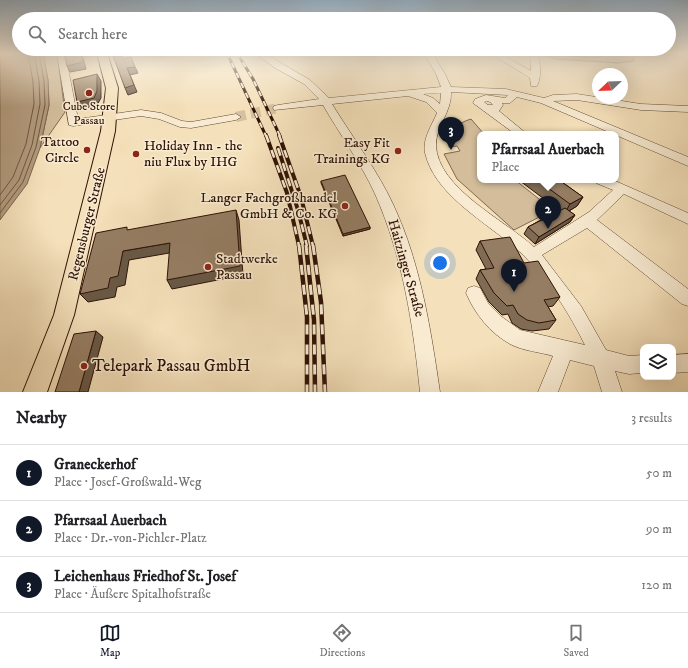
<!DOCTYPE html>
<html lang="en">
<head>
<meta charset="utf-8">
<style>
  :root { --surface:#fff; --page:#f2f2f2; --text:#202124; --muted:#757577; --line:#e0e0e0; --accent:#111827 }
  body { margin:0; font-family:"IM FELL DW Pica",serif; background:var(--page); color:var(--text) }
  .controls { position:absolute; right:12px; bottom:12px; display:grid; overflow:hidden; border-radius:8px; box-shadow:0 4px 16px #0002 }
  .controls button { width:36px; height:36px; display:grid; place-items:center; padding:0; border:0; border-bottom:1px solid var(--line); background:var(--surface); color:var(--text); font:20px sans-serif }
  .compass { position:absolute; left:592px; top:68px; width:36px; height:36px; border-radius:50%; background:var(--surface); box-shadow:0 4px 16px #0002; rotate:247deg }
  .you { position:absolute; left:440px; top:263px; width:14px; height:14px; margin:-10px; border:3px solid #fff; border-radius:50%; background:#1a73e8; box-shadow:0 0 0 6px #1a73e833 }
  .badge { display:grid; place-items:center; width:26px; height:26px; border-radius:50%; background:var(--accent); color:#fff; font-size:13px; font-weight:700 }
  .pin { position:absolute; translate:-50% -33px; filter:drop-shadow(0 1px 2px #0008) }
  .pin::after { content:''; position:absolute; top:21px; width:14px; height:12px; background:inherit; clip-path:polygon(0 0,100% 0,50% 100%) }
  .popup { position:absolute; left:477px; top:131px; width:142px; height:52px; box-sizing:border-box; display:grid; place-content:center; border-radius:8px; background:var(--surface); filter:drop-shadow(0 1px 3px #0005); font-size:13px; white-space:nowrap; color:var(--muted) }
  .popup b { font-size:15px; color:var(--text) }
  .popup::after { content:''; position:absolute; left:50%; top:100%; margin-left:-8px; border:8px solid transparent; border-top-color:var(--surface) }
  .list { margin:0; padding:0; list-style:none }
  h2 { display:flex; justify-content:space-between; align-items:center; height:52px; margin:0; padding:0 16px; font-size:17px }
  h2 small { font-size:13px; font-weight:400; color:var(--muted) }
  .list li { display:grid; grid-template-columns:26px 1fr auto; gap:12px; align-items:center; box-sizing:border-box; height:56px; padding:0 16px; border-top:1px solid var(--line) }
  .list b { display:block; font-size:15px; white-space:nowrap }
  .list p { margin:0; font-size:13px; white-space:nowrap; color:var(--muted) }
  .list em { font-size:13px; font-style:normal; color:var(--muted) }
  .icon { flex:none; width:22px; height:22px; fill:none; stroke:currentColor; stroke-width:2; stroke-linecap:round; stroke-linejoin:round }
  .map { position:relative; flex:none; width:688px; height:392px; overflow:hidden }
  .search { position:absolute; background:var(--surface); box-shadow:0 4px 16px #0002; left:12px; right:12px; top:12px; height:44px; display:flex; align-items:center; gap:10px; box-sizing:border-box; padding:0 14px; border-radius:22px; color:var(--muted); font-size:15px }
  .sheet { height:220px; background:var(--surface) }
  nav { display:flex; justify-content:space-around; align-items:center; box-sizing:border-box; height:56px; border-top:1px solid var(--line); background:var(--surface); font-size:11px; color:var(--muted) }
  nav a { display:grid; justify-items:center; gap:2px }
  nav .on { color:var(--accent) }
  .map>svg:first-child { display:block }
  .green { fill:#d3bd9b; stroke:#816850 }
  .water { fill:#b19a7c; stroke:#7d644c }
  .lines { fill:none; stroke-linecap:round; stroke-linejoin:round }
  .shore { stroke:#705640; stroke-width:1 }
  .minor-tunnel { stroke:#d6c19f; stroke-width:10; stroke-dasharray:10 5; stroke-linecap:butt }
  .minor-casing { stroke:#604632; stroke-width:1 }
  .major-casing { stroke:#2f1205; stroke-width:2 }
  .minor { fill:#f8ebd2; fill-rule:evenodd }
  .major { fill:#f4e0ba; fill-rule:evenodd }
  .rail-far2-casing { stroke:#2f1205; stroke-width:3 }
  .rail-far1-casing { stroke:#2f1205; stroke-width:4 }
  .rail-casing { stroke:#2f1205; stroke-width:4.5 }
  .rail-far2 { stroke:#f8ebd2; stroke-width:2; stroke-dasharray:5.5; stroke-linecap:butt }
  .rail-far1 { stroke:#f8ebd2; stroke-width:2.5; stroke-dasharray:8; stroke-linecap:butt }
  .rail { stroke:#f8ebd2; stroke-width:3; stroke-dasharray:10; stroke-linecap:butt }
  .wall { fill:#806c55; stroke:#2f1205 }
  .shaded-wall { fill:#685845; stroke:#2f1205 }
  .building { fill:#957d63; stroke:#2f1205 }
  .poi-dot { fill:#8f2418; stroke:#f8ebd2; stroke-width:1.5 }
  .labels { text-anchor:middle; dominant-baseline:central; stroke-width:3; stroke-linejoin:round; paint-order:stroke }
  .far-poi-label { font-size:12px; fill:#2f1205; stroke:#f8ebd2 }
  .poi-label { font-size:14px; fill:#2f1205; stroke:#f8ebd2; text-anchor:end }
  .street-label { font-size:14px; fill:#2f1205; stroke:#f8ebd2 }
  .near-poi-label { font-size:17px; fill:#2f1205; stroke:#f8ebd2; text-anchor:start }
</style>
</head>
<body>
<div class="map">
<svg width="688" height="392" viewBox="0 0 688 392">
  <rect width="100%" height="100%" fill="#f4e0ba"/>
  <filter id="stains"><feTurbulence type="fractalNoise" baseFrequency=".005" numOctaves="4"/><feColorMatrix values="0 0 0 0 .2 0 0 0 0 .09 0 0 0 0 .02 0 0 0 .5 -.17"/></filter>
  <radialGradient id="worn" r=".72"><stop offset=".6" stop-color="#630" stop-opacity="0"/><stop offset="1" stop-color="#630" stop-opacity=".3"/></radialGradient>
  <!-- green -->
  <g class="green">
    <polygon points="43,53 57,53 65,112 40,148 49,105 48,80"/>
    <polygon points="544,53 584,57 600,57 608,53 635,53 633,61 618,63 554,59 544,55"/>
    <path d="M471 119 484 134H480V180H515L553 210 514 230 457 179 444 154 460 151 457 146 449 147C449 131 457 123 471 119Z"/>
  </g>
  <!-- water -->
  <polygon class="water" points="0,53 43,53 48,80 49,105 40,148 27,184 0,220"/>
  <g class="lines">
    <!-- shore -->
    <g class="shore">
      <polyline points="0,195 13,177 26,144 34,104 33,82 28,53"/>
      <polyline points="0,205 19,180 32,145 40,104 39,81 34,53"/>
      <polyline points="0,213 23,182 36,147 45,105 44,81 39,53"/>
    </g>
    <!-- minor-tunnel -->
    <polyline class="minor-tunnel" points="236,117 278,108"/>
    <defs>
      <g id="minor">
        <polygon points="57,53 65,53 78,119 141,110 161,113 182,121 191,122 236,114 241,117 236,120 191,128 180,127 159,119 141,116 73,126 69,125"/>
        <path d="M255 53H264L310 80 329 98 441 87 436 74 424 53H432L445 74 451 87 506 89 544 98 553 95 577 94 641 104 688 106V112L641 110 577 100 553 101 688 157V166L541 103 517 97 510 103H502L503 105 499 111 527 134H515L473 103 475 99 486 95 505 98 508 95 451 92C452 112 436 126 436 145 437 188 506 221 534 247L589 212 613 190 596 183 594 180H613L688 213V224L624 194 597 220 688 289V306L682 304 587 228 542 255 581 306 606 350 629 356 643 355V373L629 374 615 371 622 392H602L594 366 570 360 558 392H538L553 356C540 352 523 351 510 344 490 333 475 314 466 293L468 288 474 286 480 288 488 303 502 317 520 330 585 345C570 315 551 284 527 259 497 227 436 200 425 153 422 139 432 125 437 113L426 102 408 96 332 104C350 133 371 162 387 192 419 253 430 324 440 392H420C413 324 403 257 375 194 362 165 339 133 323 105L274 110 273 108 274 106 278 105 319 99 304 84 275 68ZM441 93 440 104 433 98 423 94ZM487 101 490 102 493 105H488L484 102Z"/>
        <path d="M490 53H499L531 71 530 53H538C540 64 542 76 537 86H531L530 78Z"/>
        <polygon points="688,354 688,372 673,373 673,355"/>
      </g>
      <polygon id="major" points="97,53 107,53 118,88 115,131 74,315 47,392 23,392 54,315 101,131 106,88"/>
    </defs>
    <!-- minor casing -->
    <use href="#minor" class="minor-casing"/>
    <!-- major casing -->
    <use href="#major" class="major-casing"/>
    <!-- minor -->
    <use href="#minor" class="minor"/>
    <!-- major -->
    <use href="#major" class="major"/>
    <defs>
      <g id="rail-far2">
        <polyline points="227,53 266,136"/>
        <polyline points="237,53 253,79 280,136"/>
      </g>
      <g id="rail-far1">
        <polyline points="266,135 287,193 299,246"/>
        <polyline points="279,135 301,197 313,246"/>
        <polyline points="278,148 298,210 307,246"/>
      </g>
      <g id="rail">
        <polyline points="299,245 307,317 307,392"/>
        <polyline points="306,245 314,320 315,392"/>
        <polyline points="313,245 321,302 325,392"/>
      </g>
    </defs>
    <!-- rail-far2 casing -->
    <use href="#rail-far2" class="rail-far2-casing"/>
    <!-- rail-far1 casing -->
    <use href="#rail-far1" class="rail-far1-casing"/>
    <!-- rail casing -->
    <use href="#rail" class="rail-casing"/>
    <!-- rail-far2 -->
    <use href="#rail-far2" class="rail-far2"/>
    <!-- rail-far1 -->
    <use href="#rail-far1" class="rail-far1"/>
    <!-- rail -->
    <use href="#rail" class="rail"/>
  </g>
  <!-- wall -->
  <g class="wall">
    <polygon points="521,180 559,180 583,197 577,206 569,211 575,215 570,222 535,244 524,234 528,227 559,210 520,181"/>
    <polygon points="321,181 370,227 370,229 343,236 321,183"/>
    <polygon points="480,241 524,263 560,297 553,306 548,307 556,320 549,329 532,331 521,329 512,323 508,314 502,315 489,302 476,279 480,270 486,269 476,250"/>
  </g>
  <!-- shaded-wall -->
  <g class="shaded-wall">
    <polygon points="80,53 81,53 82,54 86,69 70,72 67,66"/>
    <polygon points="135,67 138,73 130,75 137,92 128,95 125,88 127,68"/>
    <polygon points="97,74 101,81 101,98 97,105 81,109 77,102"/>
    <polygon points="583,197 577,206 564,214 570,204"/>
    <polygon points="236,210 239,220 243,275 172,289 167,280"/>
    <polygon points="575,215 570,222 535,244 539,237"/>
    <polygon points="370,227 370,229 343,236 343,234"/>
    <polygon points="170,243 175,252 129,260 125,285 117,287 115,297 88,302 80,294 110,278 123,251"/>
    <polygon points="96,331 103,337 88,392 79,392"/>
  </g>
  <!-- building -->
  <g class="building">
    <polygon points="64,53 80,53 83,62 67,66"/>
    <polygon points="112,53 121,53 123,59 131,57 135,67 127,68 134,85 125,88"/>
    <polygon points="97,74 97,91 94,98 77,102 73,80"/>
    <polygon points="345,175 370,227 343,234 321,181"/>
    <polygon points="537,180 559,180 583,197 570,204"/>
    <polygon points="565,208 575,215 539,237 528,227"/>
    <polygon points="236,210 240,266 167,280 170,243 123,251 118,276 110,278 108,288 80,294 96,233 127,227 127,230"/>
    <polygon points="510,237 524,263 538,261 560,297 544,300 556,320 539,323 527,320 518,314 513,305 507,306 494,293 480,270 494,268 480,241"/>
    <polygon points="96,331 79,392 55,392 74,334"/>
  </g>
  <!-- sky -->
  <linearGradient id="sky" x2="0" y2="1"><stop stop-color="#92aabd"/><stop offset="0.5" stop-color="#faf1e0"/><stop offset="1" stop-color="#faf1e0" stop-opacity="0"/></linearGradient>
  <rect width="688" height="107" fill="url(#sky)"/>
  <!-- markers -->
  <g class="poi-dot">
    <circle cx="89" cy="93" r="4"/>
    <circle cx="87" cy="150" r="4"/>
    <circle cx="398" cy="151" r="4"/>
    <circle cx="136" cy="154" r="4"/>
    <circle cx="345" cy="206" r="4"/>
    <circle cx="208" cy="267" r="4"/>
    <circle cx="84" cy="366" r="4"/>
  </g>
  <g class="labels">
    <!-- far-poi labels -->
    <g class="far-poi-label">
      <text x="89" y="106">Cube Store<tspan x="89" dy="14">Passau</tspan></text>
    </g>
    <!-- poi labels -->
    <g class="poi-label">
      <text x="79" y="142">Tattoo<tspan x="79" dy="16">Circle</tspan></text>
      <text x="390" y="143">Easy Fit<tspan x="390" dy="16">Trainings KG</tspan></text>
      <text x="144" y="146" text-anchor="start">Holiday Inn - the<tspan x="144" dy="16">niu Flux by IHG</tspan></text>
      <text x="337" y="198">Langer Fachgroßhandel<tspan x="337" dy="16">GmbH &amp; Co. KG</tspan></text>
      <text x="216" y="259" text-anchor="start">Stadtwerke<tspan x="216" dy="16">Passau</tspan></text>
    </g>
    <!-- street labels -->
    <g class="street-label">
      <text transform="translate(87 224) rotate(-76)">Regensburger Straße</text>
      <text transform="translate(406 268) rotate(74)">Haitzinger Straße</text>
    </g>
    <!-- near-poi labels -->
    <g class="near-poi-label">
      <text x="92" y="366">Telepark Passau GmbH</text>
    </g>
  </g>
  <rect width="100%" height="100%" filter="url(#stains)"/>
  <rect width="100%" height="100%" fill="url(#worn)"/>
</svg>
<div class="controls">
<button><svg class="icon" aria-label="layers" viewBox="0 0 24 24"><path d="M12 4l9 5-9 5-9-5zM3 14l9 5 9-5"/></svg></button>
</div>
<svg class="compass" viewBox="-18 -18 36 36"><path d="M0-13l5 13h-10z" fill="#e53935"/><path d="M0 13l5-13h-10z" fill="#757577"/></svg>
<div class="you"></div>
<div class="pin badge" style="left:514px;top:292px">1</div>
<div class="pin badge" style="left:548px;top:229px">2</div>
<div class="popup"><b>Pfarrsaal Auerbach</b>Place</div>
<div class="pin badge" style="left:451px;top:150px">3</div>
<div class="search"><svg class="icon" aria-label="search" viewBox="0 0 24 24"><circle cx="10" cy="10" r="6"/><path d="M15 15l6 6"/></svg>Search here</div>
</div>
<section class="sheet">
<h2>Nearby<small>3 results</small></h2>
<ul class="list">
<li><span class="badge">1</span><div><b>Graneckerhof</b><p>Place · Josef-Großwald-Weg</p></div><em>50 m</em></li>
<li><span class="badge">2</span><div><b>Pfarrsaal Auerbach</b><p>Place · Dr.-von-Pichler-Platz</p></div><em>90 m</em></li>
<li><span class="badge">3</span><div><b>Leichenhaus Friedhof St. Josef</b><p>Place · Äußere Spitalhofstraße</p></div><em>120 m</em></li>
</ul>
</section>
<nav>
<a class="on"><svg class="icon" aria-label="map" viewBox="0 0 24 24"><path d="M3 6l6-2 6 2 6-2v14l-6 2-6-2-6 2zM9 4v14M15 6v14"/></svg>Map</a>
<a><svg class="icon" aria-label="directions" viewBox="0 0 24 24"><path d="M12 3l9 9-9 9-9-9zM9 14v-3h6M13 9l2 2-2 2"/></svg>Directions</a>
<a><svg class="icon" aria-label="saved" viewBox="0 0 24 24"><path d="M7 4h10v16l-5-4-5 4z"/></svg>Saved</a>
</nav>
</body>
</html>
